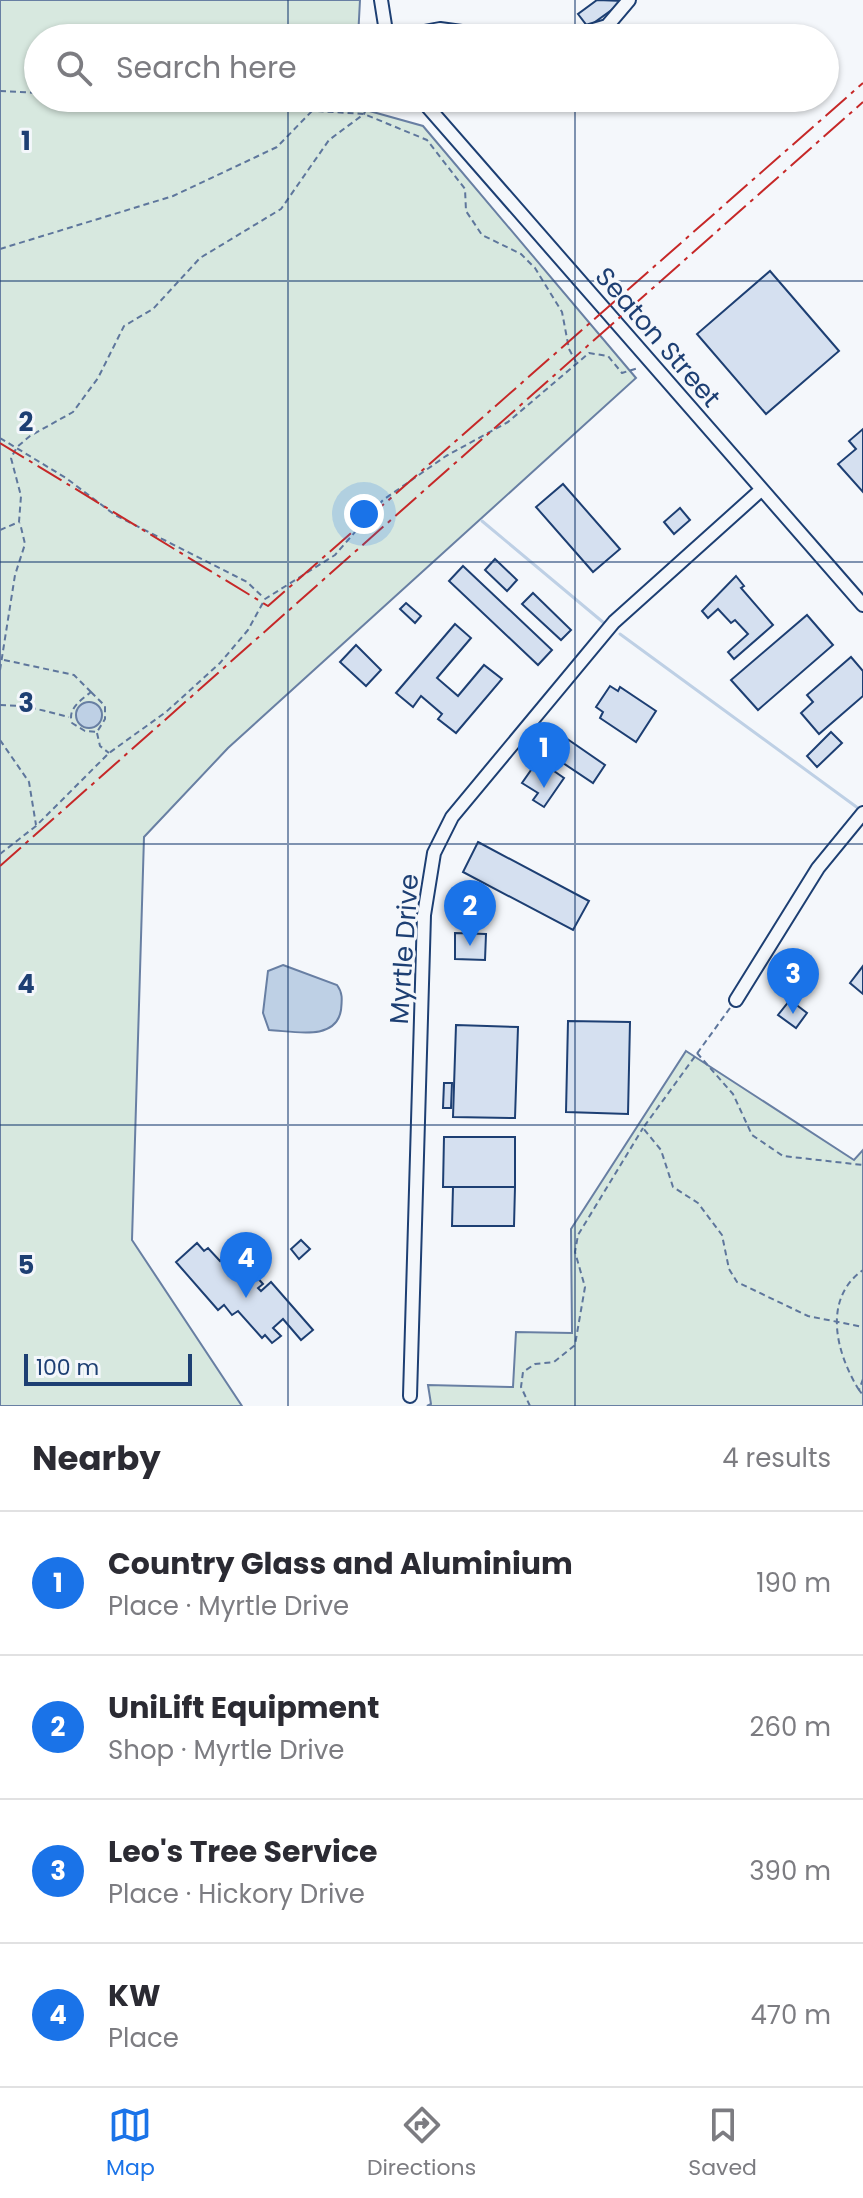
<!DOCTYPE html>
<html lang="en">
<head>
<meta charset="utf-8">
<style>
  :root { --surface:#fff; --page:#f7f7f7; --text:#2b2b33; --muted:#7c7c81; --line:#e1e1e2; --accent:#1a73e8 }
  body { margin:0; font-family:Poppins,sans-serif; background:var(--page); color:var(--text) }
  .scale { position:absolute; left:24px; bottom:20px; width:168px; box-sizing:border-box; padding-left:8px; border:4px solid #1d3f73; border-top:0; font-size:22px; line-height:28px; white-space:nowrap; color:#1d3f73; -webkit-text-stroke:6px #f4f7fb; paint-order:stroke }
  .you { position:absolute; left:364px; top:514px; width:28px; height:28px; margin:-20px; border:6px solid #fff; border-radius:50%; background:#1a73e8; box-shadow:0 0 0 12px #1a73e833 }
  .badge { display:grid; place-items:center; width:52px; height:52px; border-radius:50%; background:var(--accent); color:#fff; font-size:26px; font-weight:700 }
  .pin { position:absolute; translate:-50% -66px; filter:drop-shadow(0 2px 4px #0008) }
  .pin::after { content:''; position:absolute; top:42px; width:28px; height:24px; background:inherit; clip-path:polygon(0 0,100% 0,50% 100%) }
  .list { margin:0; padding:0; list-style:none }
  h2 { display:flex; justify-content:space-between; align-items:center; height:104px; margin:0; padding:0 32px; font-size:34px }
  h2 small { font-size:26px; font-weight:400; color:var(--muted) }
  .list li { display:grid; grid-template-columns:52px 1fr auto; gap:24px; align-items:center; box-sizing:border-box; height:144px; padding:0 32px; border-top:2px solid var(--line) }
  .list b { display:block; font-size:30px; white-space:nowrap }
  .list p { margin:0; font-size:26px; white-space:nowrap; color:var(--muted) }
  .list em { font-size:26px; font-style:normal; color:var(--muted) }
  .icon { flex:none; width:44px; height:44px; fill:none; stroke:currentColor; stroke-width:2; stroke-linecap:round; stroke-linejoin:round }
  .map { position:relative; flex:none; width:863px; height:1406px; overflow:hidden }
  .search { position:absolute; background:var(--surface); box-shadow:0 2px 6px #0004; left:24px; right:24px; top:24px; height:88px; display:flex; align-items:center; gap:20px; box-sizing:border-box; padding:0 28px; border-radius:44px; color:var(--muted); font-size:30px }
  .sheet { height:680px; background:var(--surface) }
  nav { display:flex; justify-content:space-around; align-items:center; box-sizing:border-box; height:112px; border-top:2px solid var(--line); background:var(--surface); font-size:22px; color:var(--muted) }
  nav a { display:grid; justify-items:center; gap:4px }
  nav .on { color:var(--accent) }
  .map>svg:first-child { display:block }
  .green { fill:#d7e8df; stroke:#687fa3; stroke-width:2 }
  .water { fill:#bed0e5; stroke:#687fa3; stroke-width:2 }
  .lines { fill:none; stroke-linecap:round; stroke-linejoin:round }
  .stream { stroke:#bed0e5; stroke-width:3 }
  .building { fill:#d5e0f0; stroke:#1d3f73; stroke-width:2 }
  .minor-casing { stroke:#1d3f73; stroke-width:16 }
  .path { stroke:#5e769c; stroke-width:2; stroke-dasharray:6 4; stroke-linecap:butt }
  .minor { stroke:#f4f7fb; stroke-width:12 }
  .power { stroke:#c62828; stroke-width:2; stroke-dasharray:28 6 4 6; stroke-linecap:butt }
  .grid { fill:none; stroke:#1d3f73; stroke-width:2; stroke-opacity:0.55 }
  .labels { text-anchor:middle; dominant-baseline:central; stroke-width:6; stroke-linejoin:round; paint-order:stroke }
  .street-label { font-size:26px; fill:#1d3f73; stroke:#f4f7fb }
  .grid-label { font-size:26px; text-anchor:middle; font-weight:bold; fill:#1d3f73; stroke:#f4f7fb; stroke-width:6; stroke-linejoin:round; paint-order:stroke }
</style>
</head>
<body>
<div class="map">
<svg width="863" height="1406" viewBox="0 0 863 1406">
  <rect width="100%" height="100%" fill="#f4f7fb"/>
  <!-- green -->
  <g class="green">
    <polygon points="0,0 360,0 358,38 38,38 38,98 355,98 355,107 423,126 636,378 228,748 144,837 132,1240 242,1406 0,1406"/>
    <polygon points="686,1051 854,1160 863,1150 863,1406 427,1406 431,1404 428,1385 513,1387 516,1332 572,1333 571,1229"/>
  </g>
  <!-- water -->
  <g class="water">
    <circle cx="89" cy="715" r="13"/>
    <path d="M283 965 337 985C343 993 342 1000 341 1010 336 1042 293 1031 269 1030L263 1013 268 971Z"/>
  </g>
  <g class="lines">
    <!-- stream -->
    <g class="stream">
      <polyline points="482,521 604,623"/>
      <polyline points="620,634 862,811"/>
    </g>
  </g>
  <!-- building -->
  <g class="building">
    <polygon points="597,0 624,1 588,27 578,14"/>
    <polygon points="770,271 839,351 766,414 697,334"/>
    <polygon points="863,429 863,492 838,464 856,449 849,441"/>
    <polygon points="563,484 620,549 593,572 536,507"/>
    <polygon points="680,508 690,520 674,534 664,522"/>
    <polygon points="495,559 517,580 507,591 485,570"/>
    <polygon points="463,566 552,650 538,665 449,581"/>
    <polygon points="736,576 744,586 741,588 773,625 734,659 728,652 748,634 735,620 731,623 718,609 708,618 702,611"/>
    <polygon points="533,593 571,630 561,640 522,604"/>
    <polygon points="406,603 421,616 415,623 400,609"/>
    <polygon points="807,615 833,645 758,710 731,680"/>
    <polygon points="455,624 471,638 437,678 458,696 484,665 502,679 456,733 438,719 442,714 421,696 413,707 396,693"/>
    <polygon points="356,645 381,670 366,686 340,662"/>
    <polygon points="851,657 863,671 863,696 819,734 801,713 813,702 807,695"/>
    <polygon points="610,686 618,691 620,687 656,711 636,742 600,718 603,712 596,707"/>
    <polygon points="831,732 842,743 817,767 807,756"/>
    <polygon points="563,736 605,765 593,783 545,751 554,737 560,741"/>
    <polygon points="538,760 564,778 544,807 533,800 538,793 522,783"/>
    <polygon points="478,842 589,901 573,930 463,872"/>
    <polygon points="455,933 486,934 485,960 455,959"/>
    <polygon points="863,966 863,994 850,983"/>
    <polygon points="790,1000 807,1013 796,1028 778,1015"/>
    <polygon points="568,1021 630,1022 628,1114 566,1112"/>
    <polygon points="456,1025 518,1027 515,1118 453,1117"/>
    <polygon points="444,1083 452,1083 451,1108 443,1108"/>
    <polygon points="444,1137 515,1137 515,1187 443,1187"/>
    <polygon points="453,1187 515,1187 514,1226 452,1226"/>
    <polygon points="301,1240 310,1249 299,1259 291,1249"/>
    <polygon points="197,1243 204,1251 208,1248 220,1261 228,1254 250,1278 254,1274 263,1284 258,1288 261,1291 271,1282 313,1330 301,1340 283,1319 273,1328 281,1336 272,1343 265,1335 262,1338 238,1311 232,1315 224,1305 218,1310 176,1262"/>
  </g>
  <g class="lines">
    <defs>
      <g id="minor">
        <polyline points="381,0 387,38"/>
        <polyline points="392,38 440,29 505,38"/>
        <polyline points="566,38 607,26 629,0"/>
        <polyline points="420,98 863,605"/>
        <polyline points="736,1000 818,868 863,813"/>
        <polyline points="410,1396 424,915 434,853 452,817 614,622 761,490"/>
      </g>
    </defs>
    <!-- minor casing -->
    <use href="#minor" class="minor-casing"/>
    <!-- path -->
    <g class="path">
      <polyline points="0,91 38,93"/>
      <polyline points="108,98 364,114 427,140 465,189 466,211 482,235 521,254 535,268 562,312 569,349 576,362"/>
      <polyline points="0,249 173,196 277,147 312,111"/>
      <polyline points="0,438 66,478 115,515 247,582 264,598"/>
      <polyline points="0,530 19,522 21,496 11,458 17,447 30,436 73,412 98,378 124,326 153,309 200,258 281,209 329,140 364,114 371,98"/>
      <polyline points="4,660 74,675 91,692"/>
      <polyline points="0,670 15,575 25,544 20,523"/>
      <path d="M91 692 105 706V719L97 732 85 731 72 723C67 709 81 700 91 692Z"/>
      <polyline points="0,705 25,706 69,717"/>
      <polyline points="97,733 100,746 109,753"/>
      <polyline points="0,740 29,782 36,825"/>
      <polyline points="0,854 36,826 109,753 166,712 220,663 248,630 265,599 335,555 383,500 446,456 508,422 589,353 608,356 622,373 638,368"/>
      <polyline points="730,1008 643,1128 661,1150 673,1187 698,1203 722,1235 729,1269 737,1282 808,1316 863,1327"/>
      <polyline points="697,1053 733,1094 752,1135 783,1156 863,1165"/>
      <polyline points="863,1379 859,1390 863,1395"/>
      <path d="M859 1390C836 1353 822 1299 863 1270"/>
      <polyline points="530,1406 521,1387 523,1372 535,1364 554,1362 575,1345 585,1287 575,1252 578,1235 643,1128"/>
    </g>
    <!-- minor -->
    <use href="#minor" class="minor"/>
    <!-- power -->
    <g class="power">
      <polyline points="0,443 268,606 863,83"/>
      <polyline points="0,866 863,102"/>
    </g>
  </g>
  <!-- grid -->
  <path class="grid" d="M288 0V38M575 0V38M288 98V1406M575 98V1406M0 281H863M0 562H863M0 844H863M0 1125H863"/>
  <g class="labels">
    <!-- street labels -->
    <g class="street-label">
      <text transform="translate(658 337) rotate(49)">Seaton Street</text>
      <text transform="translate(404 949) rotate(-86)">Myrtle Drive</text>
    </g>
  </g>
  <g class="grid-label">
    <text x="26" y="150">1</text>
    <text x="26" y="431">2</text>
    <text x="26" y="712">3</text>
    <text x="26" y="993">4</text>
    <text x="26" y="1274">5</text>
  </g>
</svg>
<div class="scale">100 m</div>
<div class="you"></div>
<div class="pin badge" style="left:544px;top:788px">1</div>
<div class="pin badge" style="left:470px;top:946px">2</div>
<div class="pin badge" style="left:793px;top:1014px">3</div>
<div class="pin badge" style="left:246px;top:1298px">4</div>
<div class="search"><svg class="icon" aria-label="search" viewBox="0 0 24 24"><circle cx="10" cy="10" r="6"/><path d="M15 15l6 6"/></svg>Search here</div>
</div>
<section class="sheet">
<h2>Nearby<small>4 results</small></h2>
<ul class="list">
<li><span class="badge">1</span><div><b>Country Glass and Aluminium</b><p>Place · Myrtle Drive</p></div><em>190 m</em></li>
<li><span class="badge">2</span><div><b>UniLift Equipment</b><p>Shop · Myrtle Drive</p></div><em>260 m</em></li>
<li><span class="badge">3</span><div><b>Leo's Tree Service</b><p>Place · Hickory Drive</p></div><em>390 m</em></li>
<li><span class="badge">4</span><div><b>KW</b><p>Place</p></div><em>470 m</em></li>
</ul>
</section>
<nav>
<a class="on"><svg class="icon" aria-label="map" viewBox="0 0 24 24"><path d="M3 6l6-2 6 2 6-2v14l-6 2-6-2-6 2zM9 4v14M15 6v14"/></svg>Map</a>
<a><svg class="icon" aria-label="directions" viewBox="0 0 24 24"><path d="M12 3l9 9-9 9-9-9zM9 14v-3h6M13 9l2 2-2 2"/></svg>Directions</a>
<a><svg class="icon" aria-label="saved" viewBox="0 0 24 24"><path d="M7 4h10v16l-5-4-5 4z"/></svg>Saved</a>
</nav>
</body>
</html>
